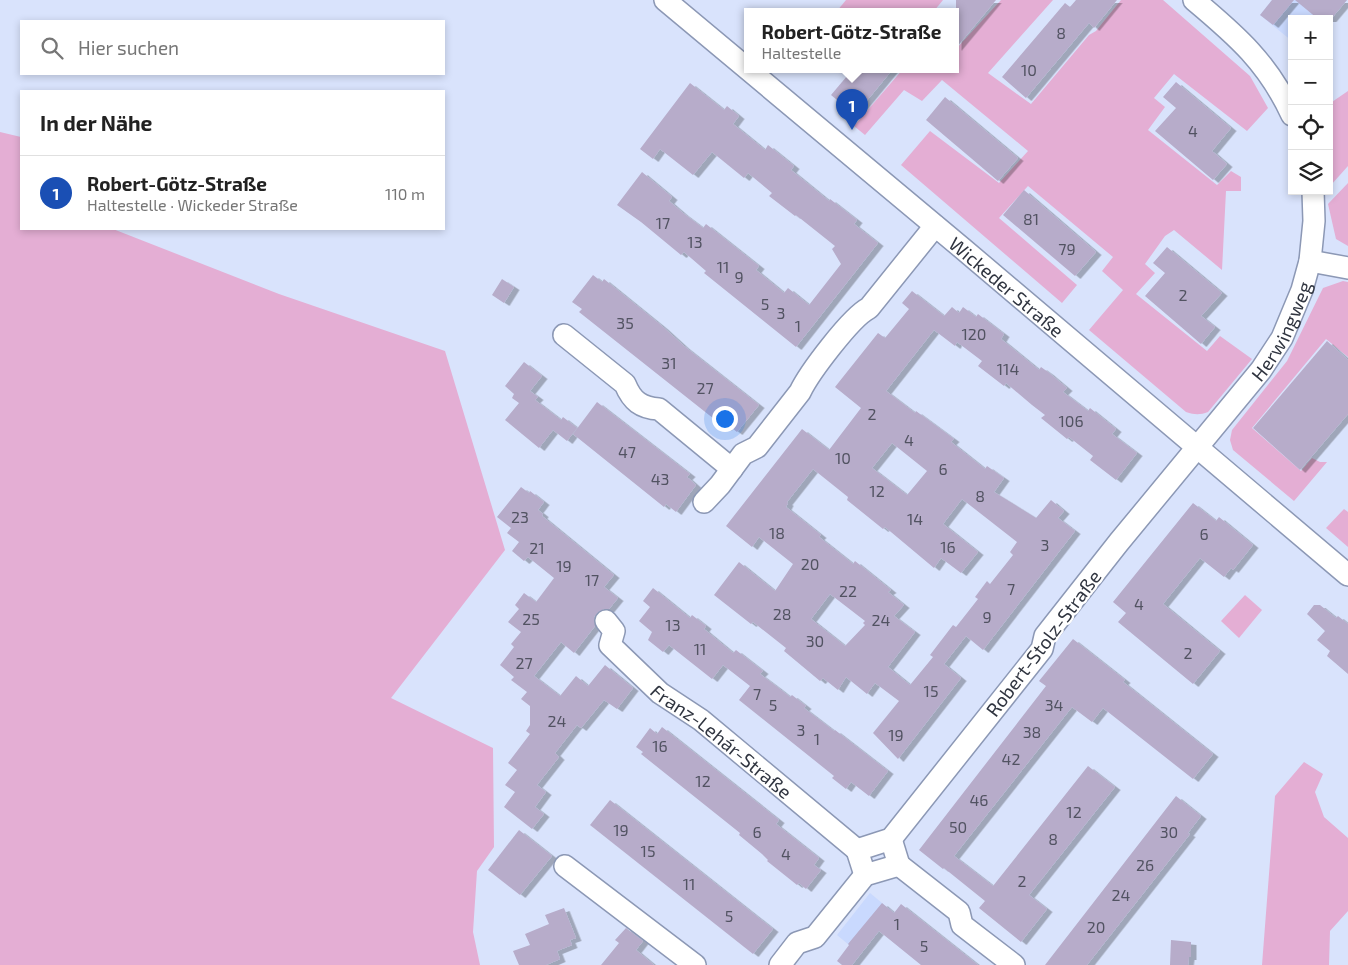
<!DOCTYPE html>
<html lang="de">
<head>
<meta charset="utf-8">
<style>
  :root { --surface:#fff; --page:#f2f2f2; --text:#222; --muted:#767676; --line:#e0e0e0; --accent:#2563eb }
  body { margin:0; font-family:"Exo 2",sans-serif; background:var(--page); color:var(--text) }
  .controls { position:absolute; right:15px; top:15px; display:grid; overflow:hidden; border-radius:0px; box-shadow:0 2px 8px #0003 }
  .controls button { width:45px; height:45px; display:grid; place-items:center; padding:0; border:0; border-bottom:1px solid var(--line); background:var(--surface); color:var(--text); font:25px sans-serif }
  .you { position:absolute; left:724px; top:418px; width:18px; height:18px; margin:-12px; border:4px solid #fff; border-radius:50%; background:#1a73e8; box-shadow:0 0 0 8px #1a73e833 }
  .badge { display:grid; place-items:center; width:32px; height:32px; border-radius:50%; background:var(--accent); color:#fff; font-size:16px; font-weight:700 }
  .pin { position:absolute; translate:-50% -41px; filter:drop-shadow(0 1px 2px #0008) }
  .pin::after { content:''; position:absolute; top:26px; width:18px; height:15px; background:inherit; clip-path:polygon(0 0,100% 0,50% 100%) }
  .popup { position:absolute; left:744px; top:8px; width:215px; height:65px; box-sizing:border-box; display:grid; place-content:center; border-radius:0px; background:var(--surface); filter:drop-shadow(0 1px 4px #0005); font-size:16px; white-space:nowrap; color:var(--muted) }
  .popup b { font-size:19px; color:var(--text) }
  .popup::after { content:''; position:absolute; left:50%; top:100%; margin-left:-10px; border:10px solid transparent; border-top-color:var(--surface) }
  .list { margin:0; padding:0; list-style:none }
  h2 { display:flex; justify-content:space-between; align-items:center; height:65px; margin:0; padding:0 20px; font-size:21px }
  h2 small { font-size:16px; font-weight:400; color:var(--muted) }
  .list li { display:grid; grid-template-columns:32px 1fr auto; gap:15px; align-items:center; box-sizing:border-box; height:75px; padding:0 20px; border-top:1px solid var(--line) }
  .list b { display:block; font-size:19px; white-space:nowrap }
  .list p { margin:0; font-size:16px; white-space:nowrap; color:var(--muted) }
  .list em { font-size:16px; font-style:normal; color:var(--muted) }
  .icon { flex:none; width:28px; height:28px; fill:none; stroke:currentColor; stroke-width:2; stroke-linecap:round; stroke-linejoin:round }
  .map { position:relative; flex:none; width:1348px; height:965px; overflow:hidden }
  .search { position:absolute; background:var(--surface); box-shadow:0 2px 8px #0003; left:20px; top:20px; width:425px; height:55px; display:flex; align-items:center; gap:12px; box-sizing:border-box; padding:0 18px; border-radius:0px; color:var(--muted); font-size:19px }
  .panel { position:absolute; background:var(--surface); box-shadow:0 2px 8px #0003; left:20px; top:90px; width:425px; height:140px; border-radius:0px }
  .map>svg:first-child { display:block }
  .built { fill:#c9d9fe }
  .green { fill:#e4aed4 }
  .building { fill:#b7acca; fill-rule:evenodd; filter:url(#shadow) }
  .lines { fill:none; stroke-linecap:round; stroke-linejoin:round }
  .street-casing { stroke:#8c98b5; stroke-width:24 }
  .street { stroke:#fff; stroke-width:21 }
  .labels { text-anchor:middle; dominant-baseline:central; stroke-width:4.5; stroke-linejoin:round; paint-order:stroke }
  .number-label { font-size:16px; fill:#525362 }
  .street-label { font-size:19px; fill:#303540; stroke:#fff }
</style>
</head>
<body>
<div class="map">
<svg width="1348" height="965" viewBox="0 0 1348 965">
  <defs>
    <filter id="shadow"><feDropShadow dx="5.5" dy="3" stdDeviation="0" flood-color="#0004"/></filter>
  </defs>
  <rect width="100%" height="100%" fill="#d9e3fc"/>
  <!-- built -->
  <g class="built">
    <polygon points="1272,0 1347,0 1329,21 1329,19 1314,15 1311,19 1292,19 1292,41 1260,15"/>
    <polygon points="870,893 894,913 860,954 837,935"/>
  </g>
  <!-- green -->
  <g class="green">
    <polygon points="846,0 943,0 934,11 837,11"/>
    <path d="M1001 0H1053L988 73 1031 104 1089 35 1096 31 1121 0H1163L1250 76 1268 108 1247 131 1174 74 1154 98 1165 107 1148 130 1217 185 1231 171 1241 177V191H1226L1222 270 1174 230 1165 236 1145 264 1155 273 1136 294 1207 351 1220 336 1252 359 1208 412C1200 415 1195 415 1186 412L1089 330 1123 290 1102 271 1113 257 1028 186 999 218 1077 285 1062 303 901 165 930 131 999 183 1028 151 942 80 922 101 904 90 865 135 854 126 903 69H956V49Z"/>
    <polygon points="1348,91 1348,166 1331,185 1329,175 1329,104"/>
    <polygon points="0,132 21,137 21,229 113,229 279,294 445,351 505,550 391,698 493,748 494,847 477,871 473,932 480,965 0,965"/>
    <polygon points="1348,183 1348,246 1336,239 1328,204"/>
    <polygon points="1343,281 1348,282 1348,357 1326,339 1252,428 1301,471 1312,458 1320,462 1327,462 1294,501 1233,450 1230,440 1232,430 1287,361 1323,288"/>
    <polygon points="1344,509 1348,512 1348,547 1326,528"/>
    <polygon points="1245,595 1262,610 1239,638 1221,621"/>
    <polygon points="1304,762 1323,774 1315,792 1324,817 1348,838 1348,911 1330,931 1329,965 1262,965 1275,796"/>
  </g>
  <!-- building -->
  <g class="building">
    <polygon points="956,0 996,0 956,48"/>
    <polygon points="1076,0 1117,0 1094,28 1089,23 1026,98 1002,77 1065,3 1070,7"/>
    <polygon points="1272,0 1294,0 1273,25 1260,15"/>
    <polygon points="1295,0 1347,0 1331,19 1318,19"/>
    <polygon points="853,69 893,69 855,115 831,95"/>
    <polygon points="1176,82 1231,128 1212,151 1227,164 1213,180 1155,131 1176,108 1163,97"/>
    <polygon points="690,83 724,110 727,106 739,116 733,124 765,150 768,145 794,166 791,170 829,201 830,199 857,220 854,224 878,243 796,347 704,273 706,271 684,252 681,255 641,222 617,205 642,172 672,197 669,201 683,213 703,228 706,224 759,266 756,270 784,293 788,288 809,305 841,264 832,249 835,246 796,215 795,216 769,196 772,193 748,173 744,178 712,152 693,175 660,149 653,159 640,149"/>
    <polygon points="945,97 1018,158 998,181 926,120"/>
    <polygon points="1024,190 1096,252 1075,276 1003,215"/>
    <polygon points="1167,247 1222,293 1201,316 1215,327 1201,344 1145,296 1165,273 1153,263"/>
    <polygon points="593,275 602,282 604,279 662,326 684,346 759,405 737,432 728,425 726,428 709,415 579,312 582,309 572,302"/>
    <polygon points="502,279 514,287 504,303 492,295"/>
    <path d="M912 291 944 316 952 307 959 313 963 307 976 317 978 314 1004 334 1001 339 1039 370 1041 367 1048 372 1067 388 1063 392 1088 411 1090 408 1116 429 1112 434 1137 453 1116 480 1090 460 1093 456 1069 437 1067 439 1041 418 1045 415 1032 405 1006 383 1004 386 978 366 982 361 957 342 955 346 934 330 886 391 915 413 916 411 954 439 951 442 985 469 987 466 1004 478 994 492 1036 518 1051 500 1064 511 1058 518 1075 531 983 650 966 636 944 664 961 678 898 759 873 733 899 701 875 683 867 694 846 677 838 690 823 678 820 681 784 651 786 648 753 622 751 624 714 595 739 562 775 591 793 564 759 537 752 547 726 526 802 429 829 450 861 408 835 387 878 333 885 338 909 309 902 303ZM892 443 927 471 907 495 872 468ZM813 469 848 497 847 500 883 529 885 527 934 568 941 558 961 573 978 552 943 524 962 499 1017 542 1010 552 1013 555 990 584 987 581 975 597 978 599 956 627 953 625 930 655 933 657 910 685 888 667 915 632 894 616 904 605 888 592 891 590 855 561 853 564 819 537 821 535 786 507 788 503 787 502ZM830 594 865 621 863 623 865 625 845 646 811 619Z"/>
    <polygon points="1327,341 1348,360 1348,414 1300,470 1253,428"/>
    <polygon points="524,362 542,376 530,391 538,397 535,400 561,420 563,417 577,428 567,441 553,430 539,448 505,420 519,403 512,398 514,394 505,386"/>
    <polygon points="597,402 690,474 687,477 696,485 676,512 666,504 664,507 573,434"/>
    <polygon points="521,487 529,493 530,491 544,502 538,510 543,514 542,516 614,575 604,587 618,598 609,609 604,609 598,612 594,617 595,626 574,653 561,642 534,676 560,696 576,676 588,686 605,665 633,688 617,709 604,700 581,728 577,725 555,753 559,757 537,785 546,792 535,807 544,814 532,829 504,807 515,792 505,785 517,770 508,763 530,734 526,731 530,725 530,706 521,699 527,692 511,680 514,677 500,665 514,647 511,644 521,632 508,622 519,609 515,605 524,593 536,602 554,578 528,557 524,561 512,551 519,542 507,533 511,528 497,517"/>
    <polygon points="1193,503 1216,521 1219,517 1253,545 1233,570 1231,568 1224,577 1200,558 1163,604 1220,651 1193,684 1118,622 1126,613 1113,602"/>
    <polygon points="653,588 690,618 692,615 706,626 704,629 733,653 736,650 763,671 760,674 776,686 790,697 792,695 806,706 804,708 834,731 835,730 888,771 869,796 851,782 846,789 832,778 834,776 739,700 750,686 723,665 712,679 669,645 663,652 648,640 652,632 639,621 650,607 643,601"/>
    <polygon points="1314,605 1320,605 1336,618 1338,616 1348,624 1348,674 1327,656 1330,651 1317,640 1325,631 1307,614"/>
    <polygon points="1073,639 1125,680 1123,682 1213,754 1193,779 1103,708 1092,722 1072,707 954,856 993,886 1088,766 1115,787 1029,895 1047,909 1021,942 979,908 985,901 944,868 943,869 919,850 1046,686 1039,681"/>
    <polygon points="662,727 779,820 776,824 819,858 814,865 821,870 806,889 799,883 797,885 767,861 768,860 762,854 739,835 740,833 641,754 643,752 636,747 650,728 657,734"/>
    <polygon points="1176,796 1201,816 1188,833 1190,834 1087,965 1045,965"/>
    <polygon points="610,800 773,929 753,954 590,825"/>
    <polygon points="519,830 552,856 520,895 488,870"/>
    <polygon points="882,903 894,913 901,904 978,965 921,965 879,931 852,965 842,965 837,961 849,945 848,944"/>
    <polygon points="564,908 576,938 570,940 572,945 557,951 560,959 546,965 519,965 513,951 530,945 525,934 549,924 545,915"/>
    <polygon points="626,928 643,941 636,950 654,965 601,965 619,943 615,940"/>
    <polygon points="1171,940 1191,942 1191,957 1189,957 1188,965 1170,965"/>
  </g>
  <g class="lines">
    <defs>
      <g id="street">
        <path id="s1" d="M665 0 962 248 1348 575"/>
        <path d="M1194 0C1237 36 1268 63 1292 115"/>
        <polyline points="1310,261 1348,268"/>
        <path d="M564 335 625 384C632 401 641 408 659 409L732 469"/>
        <path d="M704 502 720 485 743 454 757 447 800 392C809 373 851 317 869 308L935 226"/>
        <path id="s2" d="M606 621 614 631 610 645 660 693 701 720 857 850"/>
        <polyline points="899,865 959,912 962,925 1014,965"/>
        <polyline points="565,866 695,965"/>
        <path id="s3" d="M865 875 857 850 891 839 1042 649 1045 636 1119 542 1261 370 1282 338 1302 290 1310 261 1314 221 1313 191"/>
        <polyline points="780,965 797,943 815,937 865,875 899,865 891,839"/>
      </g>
    </defs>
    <!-- street casing -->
    <use href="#street" class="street-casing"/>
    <!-- street -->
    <use href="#street" class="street"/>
  </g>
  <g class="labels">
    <!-- number labels -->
    <g class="number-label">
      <text x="1061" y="32">8</text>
      <text x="1029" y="69">10</text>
      <text x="1193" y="130">4</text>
      <text x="1031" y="218">81</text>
      <text x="663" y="222">17</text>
      <text x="695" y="241">13</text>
      <text x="1067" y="248">79</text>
      <text x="723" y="266">11</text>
      <text x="739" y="276">9</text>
      <text x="1183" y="294">2</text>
      <text x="765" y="303">5</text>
      <text x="781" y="312">3</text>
      <text x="625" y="322">35</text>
      <text x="798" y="325">1</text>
      <text x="974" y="333">120</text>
      <text x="669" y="362">31</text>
      <text x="1008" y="368">114</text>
      <text x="705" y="387">27</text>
      <text x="872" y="413">2</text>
      <text x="1071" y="420">106</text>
      <text x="909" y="439">4</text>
      <text x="627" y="451">47</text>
      <text x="843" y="457">10</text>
      <text x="943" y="468">6</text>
      <text x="660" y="478">43</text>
      <text x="877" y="490">12</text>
      <text x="980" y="495">8</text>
      <text x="520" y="516">23</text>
      <text x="915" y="518">14</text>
      <text x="777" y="532">18</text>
      <text x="1204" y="533">6</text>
      <text x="1045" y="544">3</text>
      <text x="948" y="546">16</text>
      <text x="537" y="547">21</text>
      <text x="810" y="563">20</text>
      <text x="564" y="565">19</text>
      <text x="592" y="579">17</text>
      <text x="1011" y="588">7</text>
      <text x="848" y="590">22</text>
      <text x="1139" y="603">4</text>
      <text x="782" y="613">28</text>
      <text x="987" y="616">9</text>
      <text x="531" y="618">25</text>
      <text x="881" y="619">24</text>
      <text x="673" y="624">13</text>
      <text x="815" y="640">30</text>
      <text x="700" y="648">11</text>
      <text x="1188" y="652">2</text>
      <text x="524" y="662">27</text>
      <text x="931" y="690">15</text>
      <text x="757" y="693">7</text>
      <text x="773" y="704">5</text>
      <text x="1054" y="704">34</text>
      <text x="557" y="720">24</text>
      <text x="801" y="729">3</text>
      <text x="1032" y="731">38</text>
      <text x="896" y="734">19</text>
      <text x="817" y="738">1</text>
      <text x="660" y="745">16</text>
      <text x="1011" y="758">42</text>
      <text x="703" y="780">12</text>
      <text x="979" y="799">46</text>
      <text x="1074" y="811">12</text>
      <text x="958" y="826">50</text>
      <text x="621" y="829">19</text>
      <text x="757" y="831">6</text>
      <text x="1169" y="831">30</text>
      <text x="1053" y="838">8</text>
      <text x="648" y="850">15</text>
      <text x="786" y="853">4</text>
      <text x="1145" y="864">26</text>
      <text x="1022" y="880">2</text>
      <text x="689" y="883">11</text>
      <text x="1121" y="894">24</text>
      <text x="729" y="915">5</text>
      <text x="897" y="923">1</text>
      <text x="1096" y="926">20</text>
      <text x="924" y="945">5</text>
    </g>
    <!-- street labels -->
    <g class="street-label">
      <text stroke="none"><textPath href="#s1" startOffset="446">Wickeder Straße</textPath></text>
      <text stroke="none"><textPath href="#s3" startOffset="705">Herwingweg</textPath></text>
      <text transform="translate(1043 643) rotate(-53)">Robert-Stolz-Straße</text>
      <text stroke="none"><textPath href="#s2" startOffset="175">Franz-Lehár-Straße</textPath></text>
    </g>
  </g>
</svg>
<div class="controls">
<button>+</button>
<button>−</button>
<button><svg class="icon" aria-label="locate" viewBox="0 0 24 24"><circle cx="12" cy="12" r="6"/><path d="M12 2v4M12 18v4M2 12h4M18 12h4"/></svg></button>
<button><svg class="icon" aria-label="layers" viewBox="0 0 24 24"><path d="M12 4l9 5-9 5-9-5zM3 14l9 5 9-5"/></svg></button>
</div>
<div class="you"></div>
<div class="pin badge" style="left:852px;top:130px;background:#1a4fb4">1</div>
<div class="popup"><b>Robert-Götz-Straße</b>Haltestelle</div>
<div class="search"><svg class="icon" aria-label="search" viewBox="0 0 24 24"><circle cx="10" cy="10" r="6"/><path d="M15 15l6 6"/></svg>Hier suchen</div>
<section class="panel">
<h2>In der Nähe<small></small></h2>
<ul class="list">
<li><span class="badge" style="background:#1a4fb4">1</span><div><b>Robert-Götz-Straße</b><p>Haltestelle · Wickeder Straße</p></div><em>110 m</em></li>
</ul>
</section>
</div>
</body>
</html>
